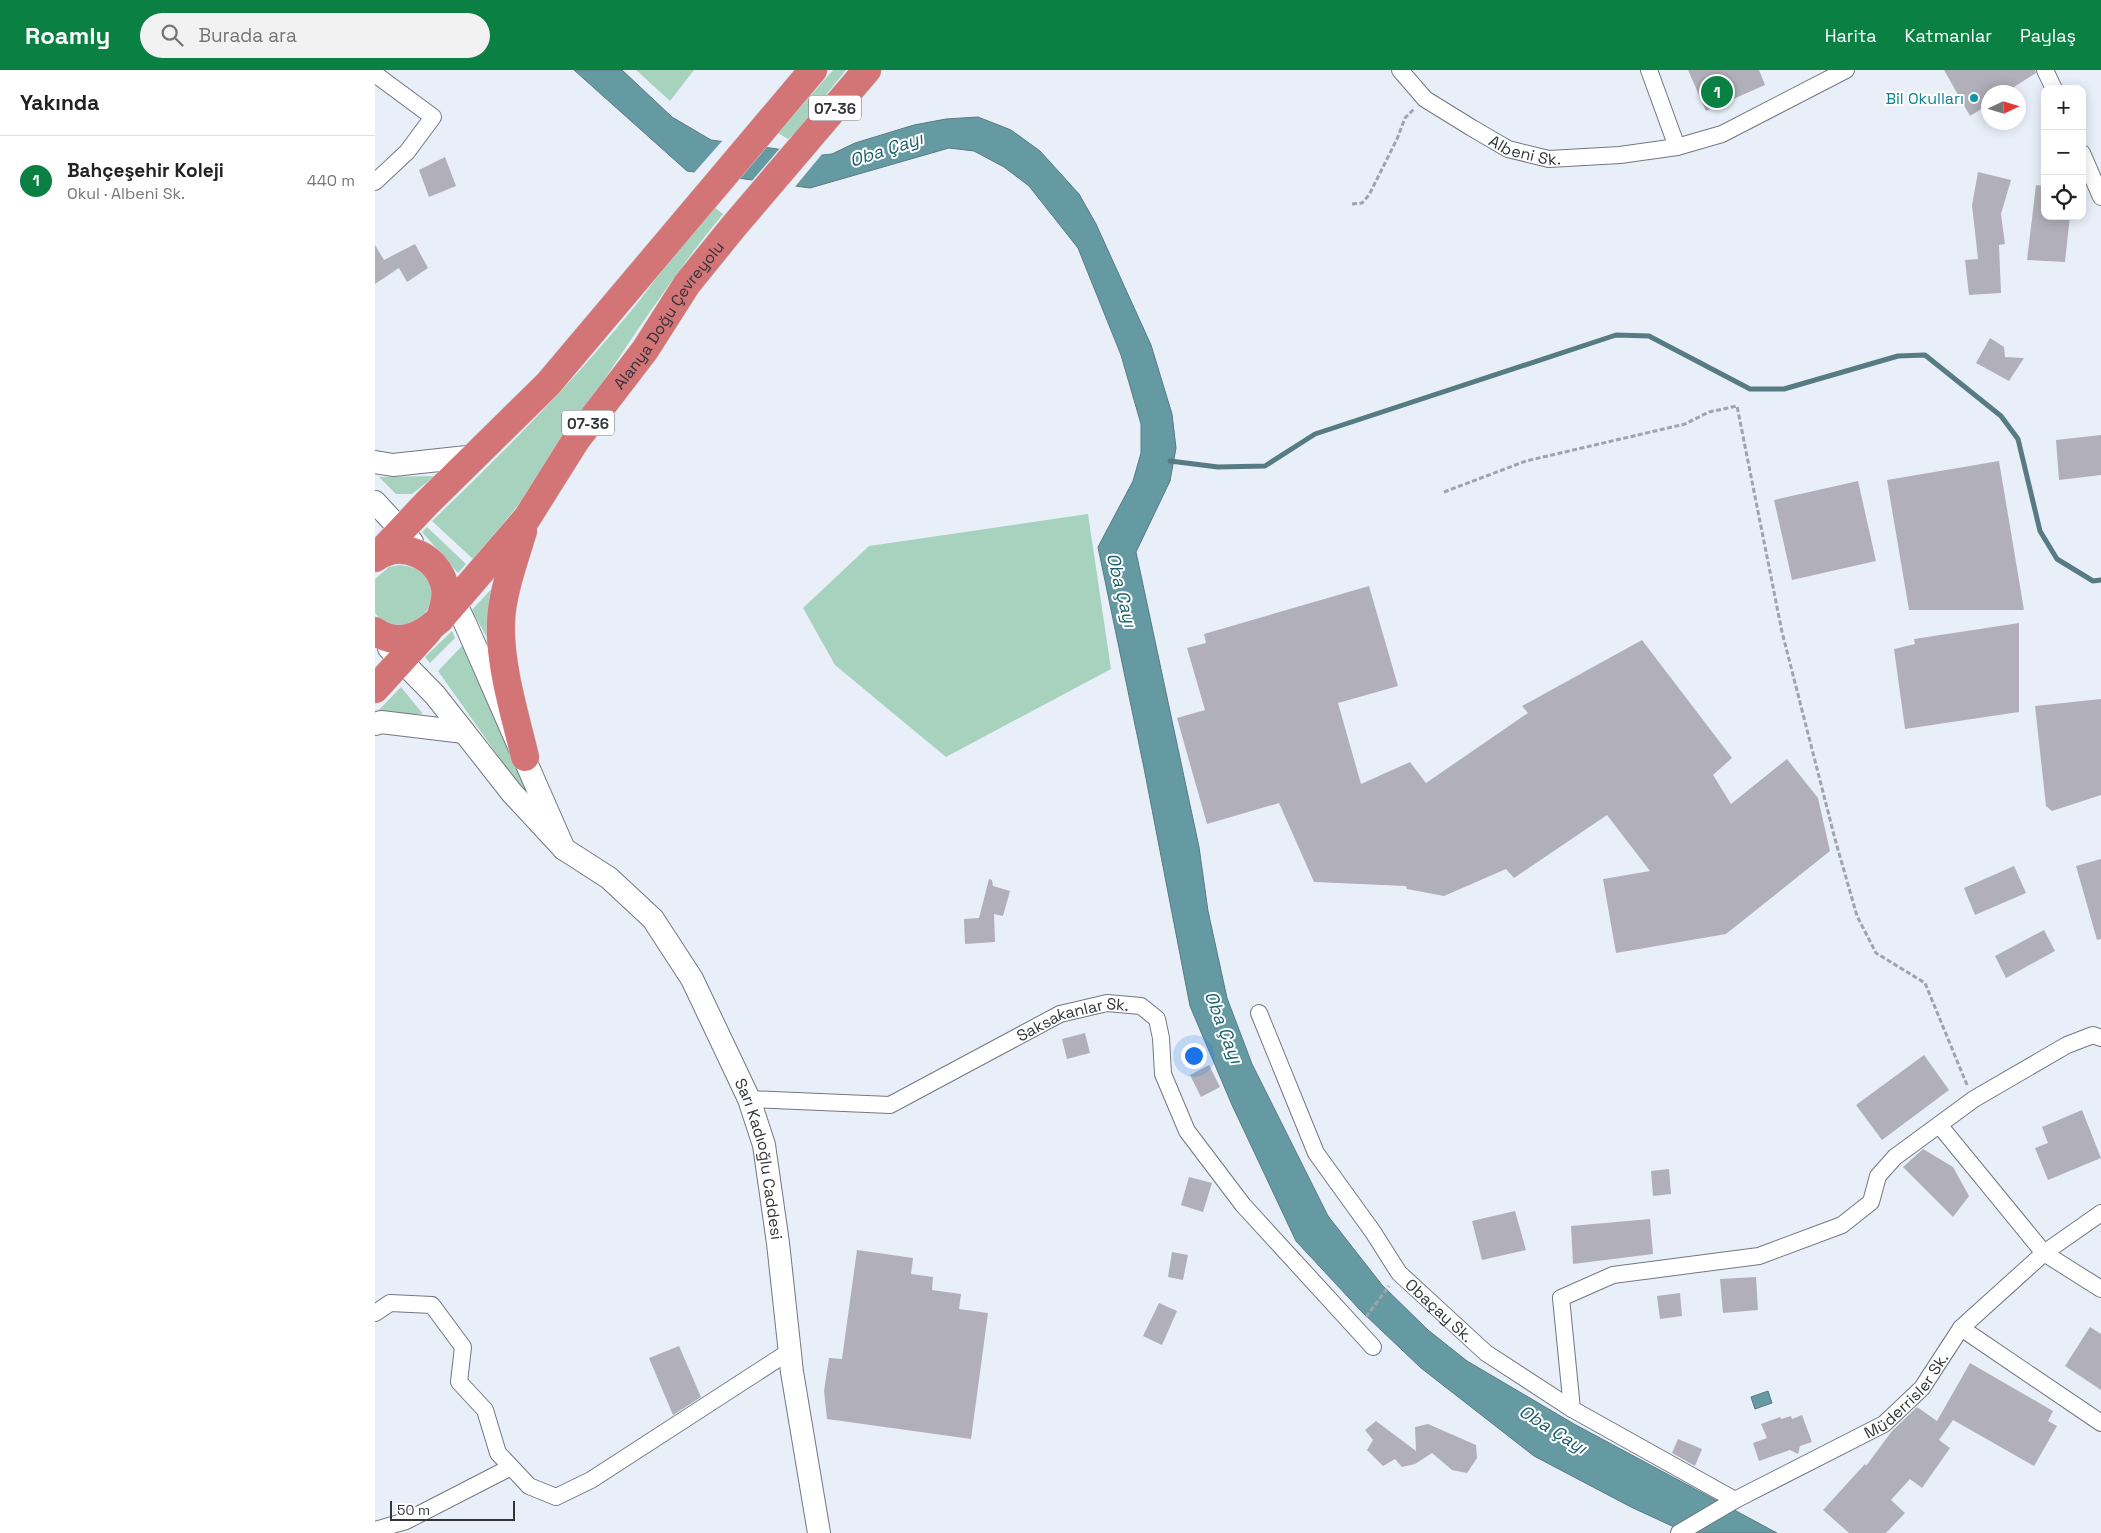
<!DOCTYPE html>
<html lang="tr">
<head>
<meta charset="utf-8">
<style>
  :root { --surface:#fff; --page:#f2f2f2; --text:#222; --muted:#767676; --line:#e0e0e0; --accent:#0b8043 }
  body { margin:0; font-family:"Space Grotesk",sans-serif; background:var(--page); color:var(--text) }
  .controls { position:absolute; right:15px; top:15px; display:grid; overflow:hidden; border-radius:10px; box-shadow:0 2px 12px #0003 }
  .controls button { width:45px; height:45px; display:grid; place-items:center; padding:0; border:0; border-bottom:1px solid var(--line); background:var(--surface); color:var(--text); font:25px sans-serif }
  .compass { position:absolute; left:1606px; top:15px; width:45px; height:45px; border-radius:50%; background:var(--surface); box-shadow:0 2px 12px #0003; rotate:86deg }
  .scale { position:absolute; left:15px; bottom:12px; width:125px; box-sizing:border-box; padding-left:5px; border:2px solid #323438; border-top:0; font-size:14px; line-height:18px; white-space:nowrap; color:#323438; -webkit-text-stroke:4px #fff; paint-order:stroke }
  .you { position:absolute; left:818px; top:985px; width:18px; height:18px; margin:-12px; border:4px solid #fff; border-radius:50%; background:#1a73e8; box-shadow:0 0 0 8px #1a73e833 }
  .badge { display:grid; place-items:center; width:32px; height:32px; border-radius:50%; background:var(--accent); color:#fff; font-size:16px; font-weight:700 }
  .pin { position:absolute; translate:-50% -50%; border:2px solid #fff; box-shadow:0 1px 5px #0006 }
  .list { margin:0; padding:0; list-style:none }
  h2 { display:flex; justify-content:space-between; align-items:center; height:65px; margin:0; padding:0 20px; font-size:21px }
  h2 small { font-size:16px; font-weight:400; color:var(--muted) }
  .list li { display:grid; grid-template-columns:32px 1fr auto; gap:15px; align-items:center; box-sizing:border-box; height:90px; padding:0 20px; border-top:1px solid var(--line) }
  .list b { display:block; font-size:19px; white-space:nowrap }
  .list p { margin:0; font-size:16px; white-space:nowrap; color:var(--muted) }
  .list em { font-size:16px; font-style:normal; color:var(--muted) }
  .icon { flex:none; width:28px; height:28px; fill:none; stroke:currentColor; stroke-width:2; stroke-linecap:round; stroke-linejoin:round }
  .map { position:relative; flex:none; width:1726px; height:1463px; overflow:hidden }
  header { display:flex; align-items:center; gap:30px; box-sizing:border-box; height:70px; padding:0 25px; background:var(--accent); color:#fff }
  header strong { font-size:24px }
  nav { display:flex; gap:28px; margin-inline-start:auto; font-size:18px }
  .search { width:350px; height:45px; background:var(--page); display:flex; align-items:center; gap:12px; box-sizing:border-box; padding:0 18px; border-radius:28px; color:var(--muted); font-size:19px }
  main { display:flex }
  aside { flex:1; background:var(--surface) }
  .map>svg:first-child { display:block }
  .green { fill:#a7d3be }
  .water { fill:#669aa3; stroke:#567b83 }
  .pier { fill:#e9eff9 }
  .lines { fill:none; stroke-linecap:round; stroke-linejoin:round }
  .stream { stroke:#567b83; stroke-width:5 }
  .building { fill:#b1b0ba }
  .street-casing { stroke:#727780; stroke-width:18 }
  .secondary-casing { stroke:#727780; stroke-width:24 }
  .highway-casing { stroke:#cececf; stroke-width:29 }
  .path { stroke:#9fa3ab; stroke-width:3; stroke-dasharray:5 2.5; stroke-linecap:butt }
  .street { stroke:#fff; stroke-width:16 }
  .secondary { stroke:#fff; stroke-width:22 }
  .highway { stroke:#d37477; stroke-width:28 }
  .culture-dot { fill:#0f9aa8; stroke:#fff; stroke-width:2 }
  .labels { text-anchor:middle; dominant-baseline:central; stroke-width:4; stroke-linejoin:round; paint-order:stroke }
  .shield { fill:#fff; stroke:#707174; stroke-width:1 }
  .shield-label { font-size:15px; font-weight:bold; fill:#323438 }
  .culture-label { font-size:16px; fill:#0d838f; stroke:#fff; text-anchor:end }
  .street-label { font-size:16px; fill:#323438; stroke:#fff }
  .water-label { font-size:18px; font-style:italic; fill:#1b616c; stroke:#fff }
</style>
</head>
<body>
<header>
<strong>Roamly</strong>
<div class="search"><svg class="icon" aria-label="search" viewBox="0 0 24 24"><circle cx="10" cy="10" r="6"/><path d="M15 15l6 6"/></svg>Burada ara</div>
<nav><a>Harita</a><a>Katmanlar</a><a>Paylaş</a></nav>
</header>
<main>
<aside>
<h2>Yakında<small></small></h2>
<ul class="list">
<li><span class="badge">1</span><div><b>Bahçeşehir Koleji</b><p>Okul · Albeni Sk.</p></div><em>440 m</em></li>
</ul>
</aside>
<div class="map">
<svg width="1726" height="1463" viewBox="0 0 1726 1463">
  <rect width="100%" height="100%" fill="#e9eff9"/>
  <!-- green -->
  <g class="green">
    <polygon points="261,0 319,0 295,31"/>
    <polygon points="458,0 471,0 423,60 413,69 403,63"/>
    <path d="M338 136 348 144C277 230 221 327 156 418 138 443 117 466 98 489L57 451C127 384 194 316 256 241 284 207 308 169 338 136Z"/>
    <polygon points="60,406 37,424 21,424 4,407"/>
    <polygon points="713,444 736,599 571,687 460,595 428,538 494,476"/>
    <polygon points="52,457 91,494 83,503 47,462"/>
    <path d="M24 495C92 500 40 592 0 543V509L14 497Z"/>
    <polygon points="120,515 117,577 97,540"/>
    <polygon points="77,561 80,568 55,593 50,587"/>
    <polygon points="87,576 160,738 63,601"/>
    <polygon points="26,617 48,644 0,644"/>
  </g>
  <!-- water -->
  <g class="water">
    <polygon points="199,0 247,0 297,47 336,70 447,85 457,84 480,73 539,55 571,49 603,47 636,60 665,81 704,124 721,154 776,275 797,344 801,378 795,411 761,482 824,777 833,841 852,928 877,994 953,1146 1007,1215 1053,1260 1092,1291 1199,1354 1402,1463 1312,1463 1256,1437 1159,1386 1046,1298 986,1241 921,1171 857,1035 815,936 769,698 723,477 758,411 766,383 766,354 746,285 703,178 654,116 629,97 599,81 574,78 435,118 312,101"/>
    <polygon points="1393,1321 1397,1333 1380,1339 1376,1327"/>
  </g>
  <!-- pier -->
  <g class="pier">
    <polygon points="348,70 392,75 361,110 318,104"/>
    <polygon points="406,77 448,83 419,118 376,112"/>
  </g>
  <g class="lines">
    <!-- stream -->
    <polyline class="stream" points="795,391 843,397 890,396 940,364 1241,265 1274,266 1375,319 1409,319 1523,286 1550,285 1626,346 1643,369 1665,461 1682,489 1718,511 1726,510"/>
  </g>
  <!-- building -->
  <g class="building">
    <polygon points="1313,0 1384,0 1390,15 1331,41"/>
    <polygon points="1569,0 1660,0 1661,3 1631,22 1614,22 1614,34 1595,46"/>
    <polygon points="70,87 81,116 54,127 44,100"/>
    <polygon points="1603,102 1636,110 1626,144 1630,174 1624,175 1626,223 1594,225 1590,190 1603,189 1597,135"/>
    <polygon points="1661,115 1670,116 1670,146 1695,146 1690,192 1652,190"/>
    <polygon points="40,174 53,198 32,212 24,198 0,214 0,175 9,190"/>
    <polygon points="1615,268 1629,277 1630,287 1649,288 1634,311 1601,293"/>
    <polygon points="1726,365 1726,405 1684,410 1681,370"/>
    <polygon points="1624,391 1649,540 1534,540 1512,410"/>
    <polygon points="1483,411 1501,491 1417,510 1399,430"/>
    <polygon points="994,516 1023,616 963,633 986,714 1035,692 1051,713 1153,643 1147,636 1267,570 1357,688 1338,705 1356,734 1412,689 1443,728 1455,781 1351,864 1241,883 1228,809 1275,801 1232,745 1139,808 1131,799 1069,826 1032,819 1031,816 939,812 904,733 832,754 802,648 830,640 812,578 831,573 829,564"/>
    <polygon points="1644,553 1644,642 1530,659 1519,579 1540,574 1539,569"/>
    <polygon points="1726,629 1726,725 1677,741 1671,736 1660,636"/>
    <polygon points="1726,789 1726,869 1722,870 1701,796"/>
    <polygon points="1639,796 1651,823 1600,845 1589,818"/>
    <polygon points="614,809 617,810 618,816 635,821 628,846 619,844 620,872 590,874 589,849 604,848"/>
    <polygon points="1669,860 1680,881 1631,908 1620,886"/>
    <polygon points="710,963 715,983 692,989 687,969"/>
    <polygon points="1549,985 1574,1020 1507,1070 1481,1035"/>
    <polygon points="834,995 845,1017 826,1027 815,1005"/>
    <polygon points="1707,1040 1726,1088 1673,1110 1660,1078 1673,1073 1667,1057"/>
    <polygon points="1548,1079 1578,1097 1594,1126 1578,1147 1528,1097"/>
    <polygon points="1294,1099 1296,1124 1278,1126 1276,1101"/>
    <polygon points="814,1107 837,1113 828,1142 806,1135"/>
    <polygon points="1140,1141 1151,1180 1107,1190 1097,1151"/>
    <polygon points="1275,1149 1278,1184 1198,1194 1196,1156"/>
    <polygon points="482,1180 538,1188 536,1204 558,1207 557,1220 586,1224 584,1239 613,1243 596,1369 452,1349 449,1321 454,1288 467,1289"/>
    <polygon points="797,1182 813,1185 808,1210 793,1207"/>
    <polygon points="1381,1207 1383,1240 1348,1243 1345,1209"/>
    <polygon points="1305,1223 1307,1246 1285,1249 1282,1226"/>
    <polygon points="784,1233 802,1241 787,1275 768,1266"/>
    <polygon points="1715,1257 1726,1264 1726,1320 1690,1296"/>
    <polygon points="304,1276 326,1327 298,1345 274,1288"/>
    <polygon points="1595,1293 1678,1341 1673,1351 1682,1356 1659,1396 1578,1350 1564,1370 1575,1378 1547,1418 1535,1409 1516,1430 1530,1443 1511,1463 1474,1463 1448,1440 1490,1394 1491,1396 1517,1361 1542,1337 1562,1351"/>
    <polygon points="1427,1345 1437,1372 1425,1376 1423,1384 1415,1380 1384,1391 1378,1373 1392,1368 1386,1354 1405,1347 1406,1349 1416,1346 1417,1349"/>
    <polygon points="1001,1351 1041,1381 1040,1357 1053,1354 1101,1375 1102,1388 1092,1403 1077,1400 1057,1383 1040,1394 1027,1397 1020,1389 1008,1396 992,1380 998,1370 990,1360"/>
    <polygon points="1303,1369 1327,1379 1320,1396 1297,1383"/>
  </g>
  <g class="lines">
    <defs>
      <g id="street">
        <path id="s1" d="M1025 0 1050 29 1097 58 1133 79 1174 89 1245 85 1302 77 1347 64 1471 0"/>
        <polyline points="1274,0 1302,77"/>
        <polyline points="1670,0 1679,19"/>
        <polyline points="0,4 58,47 32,82 0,112"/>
        <polyline points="1707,83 1726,127"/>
        <path id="s2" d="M884 943 941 1083 998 1162 1024 1203 1111 1283 1197 1339 1360 1430"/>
        <path id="s3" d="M374 1029 515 1035 685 944 732 933 766 936 782 949 786 968 788 1004 812 1061 868 1135 998 1277"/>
        <polyline points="1565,1056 1669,1183 1726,1143"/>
        <polyline points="0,1243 15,1233 57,1235 88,1277 84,1312 110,1340 123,1383 154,1416 181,1427 216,1410 415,1281"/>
        <polyline points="1586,1258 1726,1353"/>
        <polyline points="1197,1339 1186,1228 1238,1205 1384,1186 1467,1155 1496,1132 1503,1106 1520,1087 1599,1029 1692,975 1718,965 1726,968"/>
        <polyline points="0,1460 31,1451 136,1397"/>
        <path id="s4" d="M1304 1463 1360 1430 1509 1354 1547 1318 1586 1258 1669 1183 1726 1219"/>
      </g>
      <g id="secondary">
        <polyline points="0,392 18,395 101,386"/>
        <polyline points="0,432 37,472"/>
        <polyline points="14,578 60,625 137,723 189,779 90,553 73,518"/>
        <polyline points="0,654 6,652 89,662"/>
        <path id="s5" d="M189 779 234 808 278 849 317 909 374 1029 389 1075 403 1173 417 1302 444 1463"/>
      </g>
      <g id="highway">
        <path d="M148 461C140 488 127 523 126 551 124 594 140 645 150 687"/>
        <polyline points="2,486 52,433 173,314 438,0"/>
        <path d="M0 488C27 469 64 486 70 518 72 528 68 539 65 549 47 566 23 578 0 561"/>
        <path id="s6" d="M65 549 152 448 201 370 270 280 312 214 359 156 492 0"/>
        <polyline points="0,619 53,561"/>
      </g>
    </defs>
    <!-- street casing -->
    <use href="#street" class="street-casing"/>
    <!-- secondary casing -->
    <use href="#secondary" class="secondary-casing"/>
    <!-- highway casing -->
    <use href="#highway" class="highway-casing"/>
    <!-- path -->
    <g class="path">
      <polyline points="977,134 987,133 994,125 1022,69 1030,48 1039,39"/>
      <polyline points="1069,422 1151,391 1310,354 1334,342 1362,336 1407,562 1460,769 1482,846 1501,883 1550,913 1592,1015"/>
      <polyline points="991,1247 1014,1216"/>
    </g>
    <!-- street -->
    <use href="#street" class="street"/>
    <!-- secondary -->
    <use href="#secondary" class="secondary"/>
    <!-- highway -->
    <use href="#highway" class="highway"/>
  </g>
  <!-- markers -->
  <circle class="culture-dot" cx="1599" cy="28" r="5"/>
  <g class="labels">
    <!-- shield labels -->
    <g class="shield">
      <rect x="434" y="25.5" width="52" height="25" rx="4"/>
      <rect x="187" y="340.5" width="52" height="25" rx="4"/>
    </g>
    <g class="shield-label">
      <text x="460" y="38">07-36</text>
      <text x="213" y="353">07-36</text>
    </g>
    <!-- culture labels -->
    <g class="culture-label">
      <text x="1589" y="28">Bil Okulları</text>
    </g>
    <!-- street labels -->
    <g class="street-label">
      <text stroke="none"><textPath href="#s1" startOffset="152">Albeni Sk.</textPath></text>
      <text stroke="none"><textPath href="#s6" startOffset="381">Alanya Doğu Çevreyolu</textPath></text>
      <text stroke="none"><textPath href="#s3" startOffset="345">Saksakanlar Sk.</textPath></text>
      <text stroke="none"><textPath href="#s5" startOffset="379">Sarı Kadıoğlu Caddesi</textPath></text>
      <text stroke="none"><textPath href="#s2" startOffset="352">Obaçay Sk.</textPath></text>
      <text stroke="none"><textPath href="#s4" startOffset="268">Müderrisler Sk.</textPath></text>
    </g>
    <!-- water labels -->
    <g class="water-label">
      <text transform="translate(511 79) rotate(-18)">Oba Çayı</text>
      <text transform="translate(747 520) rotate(76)">Oba Çayı</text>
      <text transform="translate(849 957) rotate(69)">Oba Çayı</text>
      <text transform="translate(1178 1359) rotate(32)">Oba Çayı</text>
    </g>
  </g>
</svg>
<div class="controls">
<button>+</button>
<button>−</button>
<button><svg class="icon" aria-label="locate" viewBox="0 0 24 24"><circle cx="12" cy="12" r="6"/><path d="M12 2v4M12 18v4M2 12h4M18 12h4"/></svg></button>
</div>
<svg class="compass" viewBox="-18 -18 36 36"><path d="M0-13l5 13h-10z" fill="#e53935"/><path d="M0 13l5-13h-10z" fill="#767676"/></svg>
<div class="scale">50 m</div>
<div class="you"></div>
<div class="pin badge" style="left:1342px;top:22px">1</div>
</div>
</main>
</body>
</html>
